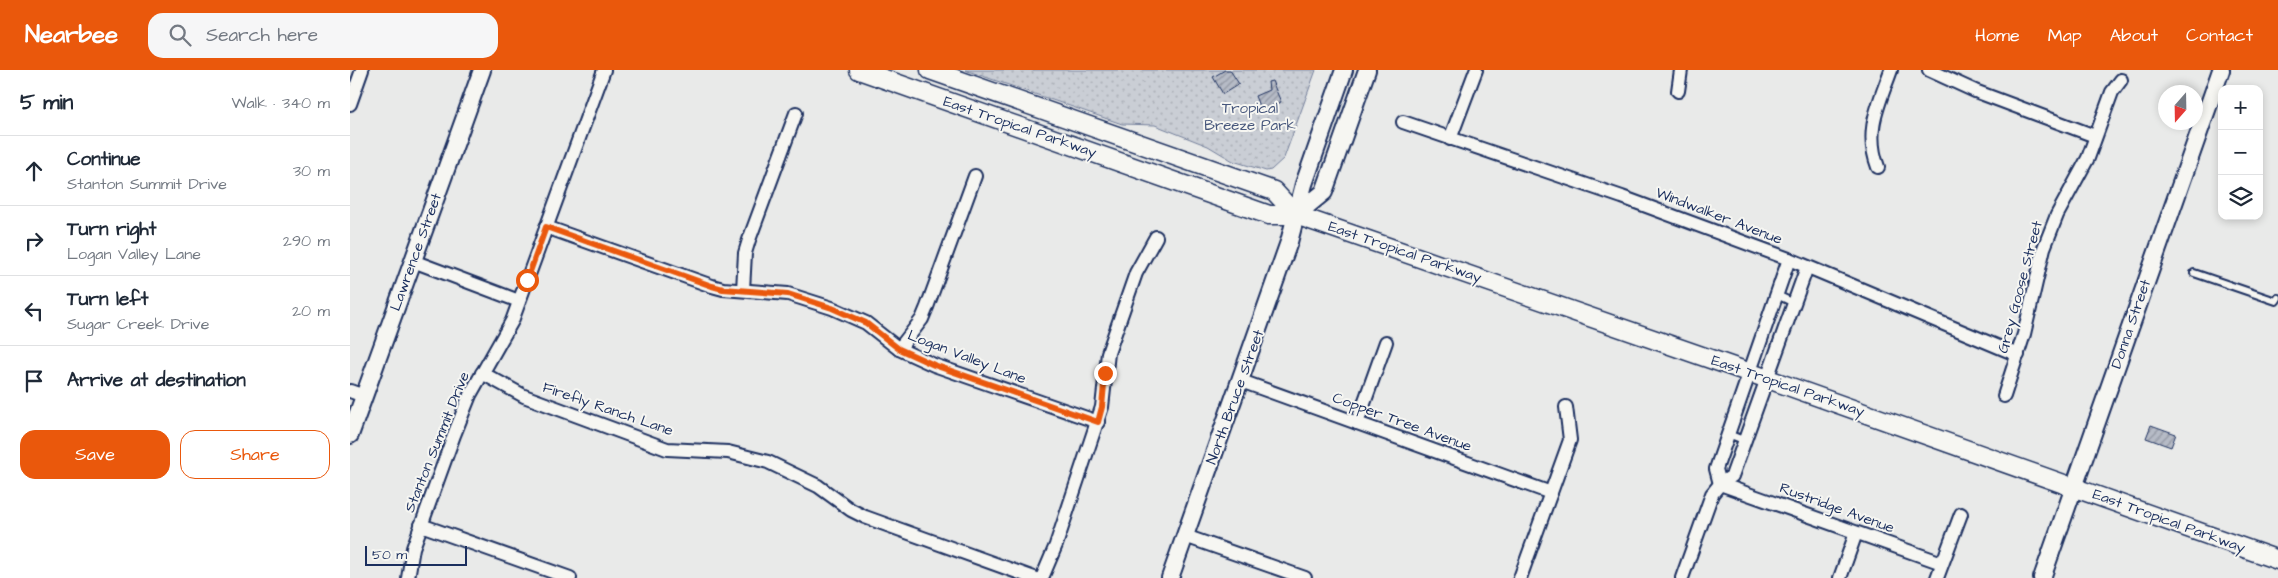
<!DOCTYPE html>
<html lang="en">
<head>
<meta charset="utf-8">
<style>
  :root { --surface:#fff; --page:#f6f6f7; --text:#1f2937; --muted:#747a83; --line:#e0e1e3; --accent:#ea580c }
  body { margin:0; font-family:"Architects Daughter",sans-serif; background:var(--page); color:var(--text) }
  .controls { position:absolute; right:15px; top:15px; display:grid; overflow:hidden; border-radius:10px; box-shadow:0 2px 8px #0003 }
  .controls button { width:45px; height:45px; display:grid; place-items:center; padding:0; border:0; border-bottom:1px solid var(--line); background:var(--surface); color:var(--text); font:25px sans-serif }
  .compass { position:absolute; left:1808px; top:15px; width:45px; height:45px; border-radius:50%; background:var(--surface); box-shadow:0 2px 8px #0003; rotate:200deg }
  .scale { position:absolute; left:15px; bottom:12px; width:102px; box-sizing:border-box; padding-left:5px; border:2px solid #1b2f5e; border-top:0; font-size:14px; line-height:18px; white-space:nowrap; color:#1b2f5e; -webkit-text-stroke:4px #f6f6f2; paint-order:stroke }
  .stop { position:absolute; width:15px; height:15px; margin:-11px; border:4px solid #ea580c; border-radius:50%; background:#fff }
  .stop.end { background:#ea580c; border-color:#fff; box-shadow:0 1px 5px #0008 }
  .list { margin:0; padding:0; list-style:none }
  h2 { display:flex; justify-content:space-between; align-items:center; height:65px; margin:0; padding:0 20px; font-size:21px }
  h2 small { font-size:16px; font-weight:400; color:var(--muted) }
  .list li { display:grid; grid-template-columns:32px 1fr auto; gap:15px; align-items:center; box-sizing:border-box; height:70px; padding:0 20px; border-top:1px solid var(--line) }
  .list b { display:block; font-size:19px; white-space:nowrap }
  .list p { margin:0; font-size:16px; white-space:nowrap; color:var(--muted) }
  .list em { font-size:16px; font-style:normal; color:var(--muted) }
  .actions { display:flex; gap:10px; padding:15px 20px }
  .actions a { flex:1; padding:11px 0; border:1px solid var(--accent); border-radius:15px; text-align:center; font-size:18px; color:var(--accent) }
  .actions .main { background:var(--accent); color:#fff }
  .icon { flex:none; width:28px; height:28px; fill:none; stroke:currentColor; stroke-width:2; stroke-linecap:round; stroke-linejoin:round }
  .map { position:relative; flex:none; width:1928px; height:508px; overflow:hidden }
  header { display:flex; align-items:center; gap:30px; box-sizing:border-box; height:70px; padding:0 25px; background:var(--accent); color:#fff }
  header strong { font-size:24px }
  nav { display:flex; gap:28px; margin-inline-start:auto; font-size:18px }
  .search { width:350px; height:45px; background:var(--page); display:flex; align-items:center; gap:12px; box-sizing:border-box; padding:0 18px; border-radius:15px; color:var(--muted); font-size:19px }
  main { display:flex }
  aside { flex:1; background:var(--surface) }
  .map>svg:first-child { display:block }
  .grass { fill:url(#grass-dots); stroke:#727e9a }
  .building { fill:url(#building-hatch); stroke:#1b2f5e }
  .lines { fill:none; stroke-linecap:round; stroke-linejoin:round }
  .service-casing { stroke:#1b2f5e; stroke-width:10 }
  .minor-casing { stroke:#1b2f5e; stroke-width:16 }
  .tertiary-casing { stroke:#1b2f5e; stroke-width:20 }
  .secondary-casing { stroke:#1b2f5e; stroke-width:21 }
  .service { stroke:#f6f6f2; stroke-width:6 }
  .minor { stroke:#f6f6f2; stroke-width:12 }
  .tertiary { stroke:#f6f6f2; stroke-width:16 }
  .secondary { stroke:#f6f6f2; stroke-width:18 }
  .route { stroke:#ea580c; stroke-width:6 }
  .labels { text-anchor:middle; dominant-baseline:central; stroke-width:4; stroke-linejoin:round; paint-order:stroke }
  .park-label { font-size:15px; fill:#47577c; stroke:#f6f6f2 }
  .street-label { font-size:15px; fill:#1b2f5e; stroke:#f6f6f2 }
</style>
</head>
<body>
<header>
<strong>Nearbee</strong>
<div class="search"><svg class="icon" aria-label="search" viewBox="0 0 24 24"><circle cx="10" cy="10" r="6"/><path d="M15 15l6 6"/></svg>Search here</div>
<nav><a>Home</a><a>Map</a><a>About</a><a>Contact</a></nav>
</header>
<main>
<aside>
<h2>5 min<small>Walk · 340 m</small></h2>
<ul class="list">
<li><svg class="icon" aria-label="ahead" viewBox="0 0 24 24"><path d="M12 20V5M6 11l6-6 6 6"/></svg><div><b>Continue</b><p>Stanton Summit Drive</p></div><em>30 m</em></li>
<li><svg class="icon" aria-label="right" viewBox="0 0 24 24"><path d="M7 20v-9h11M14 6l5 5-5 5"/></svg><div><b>Turn right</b><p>Logan Valley Lane</p></div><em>290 m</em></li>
<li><svg class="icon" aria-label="left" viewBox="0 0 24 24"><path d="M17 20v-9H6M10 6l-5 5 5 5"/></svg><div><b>Turn left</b><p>Sugar Creek Drive</p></div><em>20 m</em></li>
<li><svg class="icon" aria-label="arrive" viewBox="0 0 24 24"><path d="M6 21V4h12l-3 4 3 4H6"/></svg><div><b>Arrive at destination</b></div></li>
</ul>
<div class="actions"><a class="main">Save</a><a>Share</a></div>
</aside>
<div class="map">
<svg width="1928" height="508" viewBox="0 0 1928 508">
  <defs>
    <pattern id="grass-dots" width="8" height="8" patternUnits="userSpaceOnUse" patternTransform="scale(1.25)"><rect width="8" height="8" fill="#caced5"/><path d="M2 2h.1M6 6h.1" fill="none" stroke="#adb1b9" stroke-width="1.8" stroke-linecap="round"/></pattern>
    <pattern id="building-hatch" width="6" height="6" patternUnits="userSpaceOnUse" patternTransform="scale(1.25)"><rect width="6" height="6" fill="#b6bbc6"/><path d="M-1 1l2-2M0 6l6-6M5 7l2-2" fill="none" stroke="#9398a4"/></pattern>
  </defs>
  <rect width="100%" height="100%" fill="#e9eae9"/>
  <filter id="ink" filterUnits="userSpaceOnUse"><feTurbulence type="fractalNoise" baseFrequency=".02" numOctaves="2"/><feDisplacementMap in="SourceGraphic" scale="10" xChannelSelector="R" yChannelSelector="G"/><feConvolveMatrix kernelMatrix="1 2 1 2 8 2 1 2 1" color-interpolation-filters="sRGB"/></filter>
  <g filter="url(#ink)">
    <!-- grass -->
    <polygon class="grass" points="615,0 966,0 934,88 921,100 916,101 883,91 858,76 805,55 772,54"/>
    <!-- building -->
    <g class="building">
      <polygon points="875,0 880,0 889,14 873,24 863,7"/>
      <polygon points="922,11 931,32 911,41 905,26 919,20 918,12"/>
      <polygon points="1801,355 1826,364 1821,377 1796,368"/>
    </g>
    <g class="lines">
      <defs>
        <g id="service">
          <polyline points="1844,203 1926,231 1928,228"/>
          <polyline points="1427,225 1444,233"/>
          <polyline points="1378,364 1396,371"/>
        </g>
        <g id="minor">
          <polyline points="1579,0 1625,21 1745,66"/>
          <polyline points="1328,21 1331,0"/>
          <polyline points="0,34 12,0"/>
          <polyline points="1053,52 1272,127 1439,189 1668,285"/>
          <polyline points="1100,69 1126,0"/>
          <path d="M1528 97C1514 61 1529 34 1541 0"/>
          <polyline points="196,157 362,216 373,219 438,224 482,238 516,253 549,279 584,295 748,352"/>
          <polyline points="63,191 169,231"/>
          <polyline points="393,220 395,183 399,170 446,43"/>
          <polyline points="549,279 572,249 577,237 625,106"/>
          <polyline points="132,303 174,326 317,379 378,382 418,392 468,416 501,440 515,447 684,508"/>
          <polyline points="891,311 1201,423"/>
          <polyline points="0,321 14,326"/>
          <polyline points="1654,326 1674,264 1694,178 1707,145 1738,88 1762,22 1771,10"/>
          <polyline points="1007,353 1036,272"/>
          <polyline points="1370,414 1366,399 1439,189"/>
          <polyline points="1370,414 1592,493"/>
          <polyline points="71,455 220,508"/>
          <polyline points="835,466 955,508"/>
          <polyline points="58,508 63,478 104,365 120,325 162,251 254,0"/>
          <polyline points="692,508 706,475 752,337 758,283 786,203 806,167"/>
          <polyline points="1170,508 1220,370 1216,337"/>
          <polyline points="1332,508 1362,424 1370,414 1382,406 1457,197"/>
          <polyline points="1490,508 1506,463"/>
          <polyline points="1587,508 1611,444"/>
        </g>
        <g id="tertiary">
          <polyline points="946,145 974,122 1017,0"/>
          <polyline points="0,365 132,0"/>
          <polyline points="820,508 939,172 954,114 994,0"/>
          <polyline points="1692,508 1871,0"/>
        </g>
        <g id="secondary">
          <polyline points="509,0 919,145 946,145 1418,309 1928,490"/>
          <polyline points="580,0 924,121 946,145"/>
        </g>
      </defs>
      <!-- service casing -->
      <use href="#service" class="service-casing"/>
      <!-- minor casing -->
      <use href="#minor" class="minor-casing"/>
      <!-- tertiary casing -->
      <use href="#tertiary" class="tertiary-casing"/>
      <!-- secondary casing -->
      <use href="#secondary" class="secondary-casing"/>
      <!-- service -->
      <use href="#service" class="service"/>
      <!-- minor -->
      <use href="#minor" class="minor"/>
      <!-- tertiary -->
      <use href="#tertiary" class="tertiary"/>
      <!-- secondary -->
      <use href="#secondary" class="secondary"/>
    </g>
  </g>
  <g class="lines" filter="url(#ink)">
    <!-- route -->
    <polyline class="route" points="177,210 196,157 362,216 373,219 438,224 482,238 516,253 549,279 584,295 748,352 752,337 755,303"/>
  </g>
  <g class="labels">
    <!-- park labels -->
    <g class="park-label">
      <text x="900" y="38">Tropical<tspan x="900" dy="17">Breeze Park</tspan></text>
    </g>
    <!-- street labels -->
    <g class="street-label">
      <text transform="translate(670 57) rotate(19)">East Tropical Parkway</text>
      <text transform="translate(1369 146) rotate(21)">Windwalker Avenue</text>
      <text transform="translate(66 182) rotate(-70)">Lawrence Street</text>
      <text transform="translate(1055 182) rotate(19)">East Tropical Parkway</text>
      <text transform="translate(1670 217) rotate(-75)">Grey Goose Street</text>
      <text transform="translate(1781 254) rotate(-71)">Donna Street</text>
      <text transform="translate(617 287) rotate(21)">Logan Valley Lane</text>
      <text transform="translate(1438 316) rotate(19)">East Tropical Parkway</text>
      <text transform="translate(885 327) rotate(-70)">North Bruce Street</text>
      <text transform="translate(258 339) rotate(19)">Firefly Ranch Lane</text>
      <text transform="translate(1052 352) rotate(20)">Copper Tree Avenue</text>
      <text transform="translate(87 372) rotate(-68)">Stanton Summit Drive</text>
      <text transform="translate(1487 438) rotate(20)">Rustridge Avenue</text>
      <text transform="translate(1819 451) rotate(20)">East Tropical Parkway</text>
    </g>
  </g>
</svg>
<div class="controls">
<button>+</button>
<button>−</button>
<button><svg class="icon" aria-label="layers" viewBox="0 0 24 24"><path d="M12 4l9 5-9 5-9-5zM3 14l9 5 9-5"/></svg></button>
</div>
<svg class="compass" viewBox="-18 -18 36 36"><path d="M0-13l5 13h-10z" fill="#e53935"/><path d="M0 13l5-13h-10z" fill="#747a83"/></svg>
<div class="scale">50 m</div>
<div class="stop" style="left:177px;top:210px"></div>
<div class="stop end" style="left:755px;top:303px"></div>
</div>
</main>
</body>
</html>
